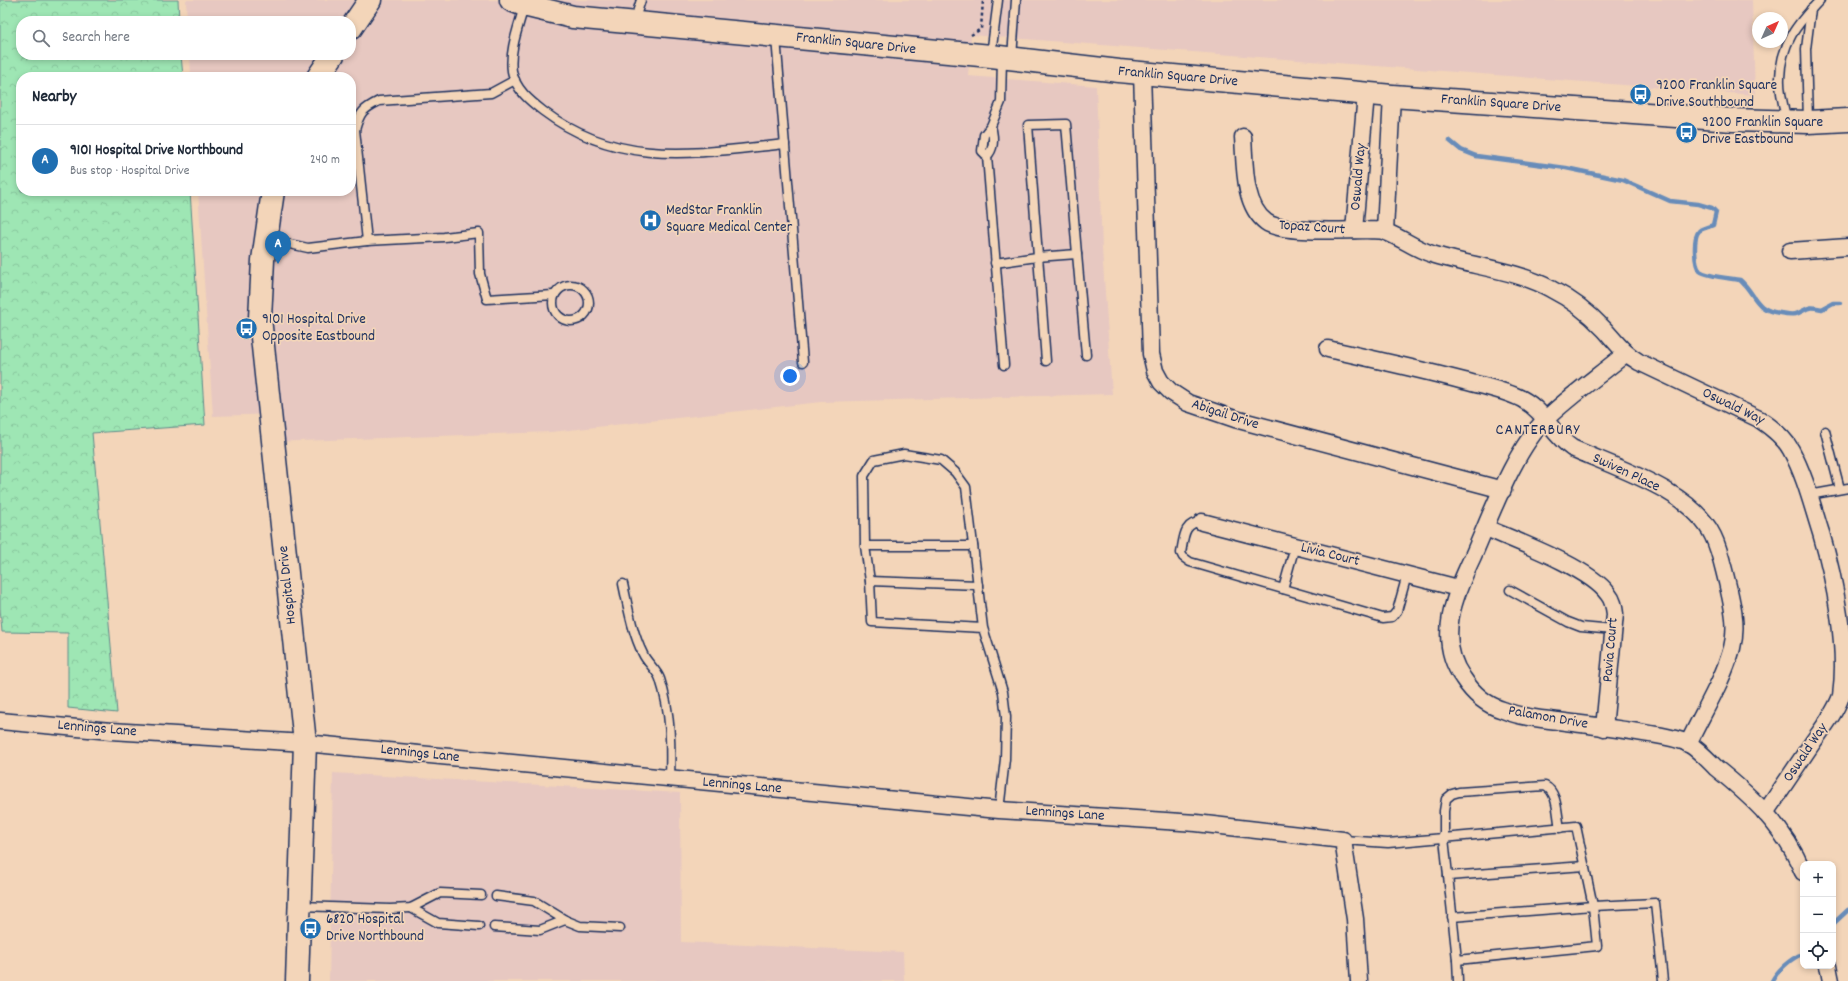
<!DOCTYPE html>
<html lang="en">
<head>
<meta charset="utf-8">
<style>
  :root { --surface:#fff; --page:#f6f6f7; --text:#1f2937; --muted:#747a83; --line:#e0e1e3; --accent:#1f6fb2 }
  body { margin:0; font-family:Dekko,sans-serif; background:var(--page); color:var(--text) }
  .controls { position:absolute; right:12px; bottom:12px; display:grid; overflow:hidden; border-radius:8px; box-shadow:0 2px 6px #0003 }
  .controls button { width:36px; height:36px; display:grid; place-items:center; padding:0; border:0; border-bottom:1px solid var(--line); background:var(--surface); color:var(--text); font:20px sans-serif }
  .compass { position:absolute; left:1752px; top:12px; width:36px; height:36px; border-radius:50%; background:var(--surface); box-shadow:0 2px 6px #0003; rotate:45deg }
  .you { position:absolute; left:790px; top:376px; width:14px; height:14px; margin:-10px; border:3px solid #fff; border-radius:50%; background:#1a73e8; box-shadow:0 0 0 6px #1a73e833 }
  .badge { display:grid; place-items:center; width:26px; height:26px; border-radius:50%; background:var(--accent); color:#fff; font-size:13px; font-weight:700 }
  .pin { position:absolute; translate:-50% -33px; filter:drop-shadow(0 1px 2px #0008) }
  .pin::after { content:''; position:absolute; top:21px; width:14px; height:12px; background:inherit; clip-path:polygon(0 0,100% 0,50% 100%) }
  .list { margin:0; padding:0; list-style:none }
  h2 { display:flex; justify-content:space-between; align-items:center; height:52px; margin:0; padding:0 16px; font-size:17px }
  h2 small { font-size:13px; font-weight:400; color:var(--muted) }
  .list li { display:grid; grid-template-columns:26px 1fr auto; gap:12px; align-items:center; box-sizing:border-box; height:72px; padding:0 16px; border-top:1px solid var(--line) }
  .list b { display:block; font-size:15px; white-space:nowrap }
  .list p { margin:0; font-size:13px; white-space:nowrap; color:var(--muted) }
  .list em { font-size:13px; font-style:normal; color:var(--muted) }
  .icon { flex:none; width:22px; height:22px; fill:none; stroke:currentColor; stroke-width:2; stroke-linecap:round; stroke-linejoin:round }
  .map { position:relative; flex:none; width:1848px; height:981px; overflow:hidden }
  .search { position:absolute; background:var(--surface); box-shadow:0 2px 6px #0003; left:16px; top:16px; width:340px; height:44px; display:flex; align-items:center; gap:10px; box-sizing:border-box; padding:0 14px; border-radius:16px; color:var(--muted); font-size:15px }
  .panel { position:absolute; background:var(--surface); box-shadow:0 2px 6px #0003; left:16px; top:72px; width:340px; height:124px; border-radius:16px }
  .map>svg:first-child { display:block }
  .built { fill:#e7c8c1 }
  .forest { fill:url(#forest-crowns); stroke:#5c8a89 }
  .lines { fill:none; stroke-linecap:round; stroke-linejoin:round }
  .stream { stroke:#678cb9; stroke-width:4.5 }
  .lane-casing { stroke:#1b2f5e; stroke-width:11 }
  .street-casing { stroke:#1b2f5e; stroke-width:19 }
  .secondary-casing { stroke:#1b2f5e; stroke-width:25 }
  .path { stroke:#1b2f5e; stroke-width:2.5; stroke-dasharray:3 3; stroke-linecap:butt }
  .lane { stroke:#f3d5b9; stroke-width:8 }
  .street { stroke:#f3d5b9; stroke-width:16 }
  .secondary { stroke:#f3d5b9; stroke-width:22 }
  .labels { text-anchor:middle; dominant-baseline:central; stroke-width:3.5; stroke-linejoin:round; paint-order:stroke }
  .street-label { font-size:15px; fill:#1b2f5e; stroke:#f3d5b9 }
  .poi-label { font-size:15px; fill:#1b2f5e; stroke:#f3d5b9; text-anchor:start }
  .neighbourhood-label { font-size:16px; letter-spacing:1px; fill:#1b2f5e; stroke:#f3d5b9 }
</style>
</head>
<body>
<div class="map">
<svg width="1848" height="981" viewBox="0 0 1848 981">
  <defs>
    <pattern id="forest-crowns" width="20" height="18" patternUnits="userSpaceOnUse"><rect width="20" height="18" fill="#9ee6b4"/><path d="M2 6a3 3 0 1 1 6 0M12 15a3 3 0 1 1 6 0" fill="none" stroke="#88c69d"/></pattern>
  </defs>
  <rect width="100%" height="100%" fill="#f3d5b9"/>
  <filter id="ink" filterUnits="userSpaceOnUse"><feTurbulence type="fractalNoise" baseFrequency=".025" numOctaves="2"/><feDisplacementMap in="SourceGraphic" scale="8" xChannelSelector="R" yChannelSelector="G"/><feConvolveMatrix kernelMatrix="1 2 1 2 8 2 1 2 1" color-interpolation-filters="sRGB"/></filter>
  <g filter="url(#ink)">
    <!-- built -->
    <g class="built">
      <polygon points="186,0 1752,0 1755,95 971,35 968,76 1096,86 1102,249 1112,394 821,402 551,432 271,442 273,414 213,416 198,191 351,191 351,77 191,77 190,55 351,55 351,21 187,21"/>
      <polygon points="333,773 680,793 681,942 903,952 904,981 329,981"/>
    </g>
    <!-- forest -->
    <polygon class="forest" points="0,0 178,0 179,21 21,21 21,55 181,55 183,77 21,77 21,191 190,191 205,425 92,433 117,713 68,708 68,633 2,632 0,608"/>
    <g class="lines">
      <!-- stream -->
      <g class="stream">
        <path d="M1450 141 1461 150 1476 156 1566 168 1623 180 1670 201 1698 204 1712 208 1716 212 1713 225C1709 227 1702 228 1699 231 1693 237 1694 266 1700 271 1708 277 1730 278 1740 280 1756 294 1754 310 1780 313 1785 314 1791 315 1796 314 1808 309 1808 305 1822 309L1833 303H1840"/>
        <polyline points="1834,923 1848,910"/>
        <path d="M1772 981C1778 970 1790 959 1802 954"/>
      </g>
      <defs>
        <g id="lane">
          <path d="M524 6C519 26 509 50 512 71 515 89 530 101 543 111 620 169 697 153 785 144"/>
          <polyline points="634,22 641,0"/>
          <polyline points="776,38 803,362"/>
          <polyline points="991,55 998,0"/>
          <polyline points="1012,58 1016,0"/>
          <path d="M1787 121C1784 108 1779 92 1780 78 1781 43 1797 24 1820 0"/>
          <polyline points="1808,121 1806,49 1811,9"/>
          <path d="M991 126C994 137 995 148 987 156L982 151 984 135 991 126 1001 102 1002 58"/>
          <polyline points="987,156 1004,365"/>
          <polyline points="267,239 308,248 367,241 444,237 479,233 480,274 487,299 554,295"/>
          <path d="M367 241 355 130C360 112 363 109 379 101L491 93 515 80"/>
          <polyline points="1077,254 1086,355"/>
          <polyline points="995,263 1037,257 1077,254 1066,124 1028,125 1046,361"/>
          <circle cx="571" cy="303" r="18"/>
          <polyline points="1825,431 1840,489"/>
          <polyline points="1809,495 1848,488"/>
          <path d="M1202 522C1183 522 1184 538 1181 553L1183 557 1190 562 1383 618 1392 617 1397 611 1407 575"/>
          <polyline points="865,546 973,546"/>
          <polyline points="870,581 978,585"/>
          <path d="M623 584C628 607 632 632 643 654 647 663 657 670 660 679 671 712 671 745 670 779"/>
          <polyline points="1283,589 1295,546"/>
          <polyline points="1510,590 1568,622 1581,627 1613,630"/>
          <polyline points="983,628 872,622 870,581 865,546 864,476 874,460 904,454 941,460 955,472 966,487 983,628 1003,692 1006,717 1005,759 999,810"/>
          <polyline points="1343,840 1388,843 1576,826 1593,906 1655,903 1663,981"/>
          <polyline points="1448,876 1585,866"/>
          <polyline points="496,896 534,901 565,920 580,926 620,928"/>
          <polyline points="300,906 390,909 411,908 440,893 481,895"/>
          <polyline points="411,908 438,923 479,926"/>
          <path d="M1452 917 1593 906 1597 946 1457 960 1444 838V811L1446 799 1452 794 1459 792 1545 786C1558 792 1557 815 1560 828"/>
          <polyline points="494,927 540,930 565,920"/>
          <polyline points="1457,960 1458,981"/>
        </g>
        <g id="street">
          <polyline points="1142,73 1151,354 1155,371 1161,382 1171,392 1188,403 1235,419 1503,490"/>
          <path d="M1243 137C1245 164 1243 205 1266 222 1282 234 1343 230 1365 230 1371 231 1380 229 1386 232 1402 238 1415 249 1432 254 1469 266 1517 270 1551 289 1571 299 1589 313 1604 329 1616 342 1623 353 1639 362L1759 419C1771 427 1784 437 1791 450 1805 476 1812 505 1821 533 1835 580 1848 648 1841 696 1835 713 1823 728 1813 742 1797 766 1781 789 1765 813"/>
          <polyline points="1354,230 1366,94"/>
          <polyline points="1385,231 1392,96"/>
          <polyline points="1790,251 1848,247"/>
          <path d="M1328 349C1373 359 1419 369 1464 381 1483 386 1505 390 1522 399 1546 412 1551 434 1572 448 1616 468 1691 490 1713 536 1720 550 1723 567 1727 582 1732 604 1738 625 1732 648 1723 681 1703 712 1688 744"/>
          <path d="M1625 354C1600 375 1571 395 1547 418 1515 448 1491 515 1473 556 1455 594 1435 639 1463 678 1472 692 1486 705 1503 710 1520 717 1540 719 1558 721 1589 725 1620 729 1650 734 1662 736 1678 738 1689 744 1699 750 1708 760 1716 768 1754 799 1784 826 1803 872"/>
          <polyline points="1202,522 1458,588"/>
          <path d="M1486 528C1516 541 1590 568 1608 594 1613 600 1614 606 1615 614L1604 728"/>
          <polyline points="0,721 111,731 305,743 999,810 1196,823 1343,840 1355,919 1359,981"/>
          <polyline points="1828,966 1831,981"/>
        </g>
        <g id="secondary">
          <polyline points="511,0 524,5 573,17 991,56 1119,71 1392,96 1733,120 1808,122 1848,120"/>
          <polyline points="351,28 370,0"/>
          <polyline points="318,77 333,55"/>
          <polyline points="273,191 263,260 260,318 305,743 297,981"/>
        </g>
      </defs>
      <!-- lane casing -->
      <use href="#lane" class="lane-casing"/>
      <!-- street casing -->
      <use href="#street" class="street-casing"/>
      <!-- secondary casing -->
      <use href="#secondary" class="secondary-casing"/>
      <!-- path -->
      <polyline class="path" points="971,35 981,29 983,0"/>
      <!-- lane -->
      <use href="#lane" class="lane"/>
      <!-- street -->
      <use href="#street" class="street"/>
      <!-- secondary -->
      <use href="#secondary" class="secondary"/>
    </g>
  </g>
  <!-- icons -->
  <defs>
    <symbol id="bus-disc" viewBox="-11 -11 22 22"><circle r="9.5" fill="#1f6fb2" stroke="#f3d5b9"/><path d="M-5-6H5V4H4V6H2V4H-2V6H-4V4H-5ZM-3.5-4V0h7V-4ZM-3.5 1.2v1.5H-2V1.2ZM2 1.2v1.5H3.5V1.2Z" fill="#fff"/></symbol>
    <symbol id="hospital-disc" viewBox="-11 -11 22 22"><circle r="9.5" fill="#1f6fb2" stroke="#f3d5b9"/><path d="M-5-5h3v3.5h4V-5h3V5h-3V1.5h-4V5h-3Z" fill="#fff"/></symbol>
  </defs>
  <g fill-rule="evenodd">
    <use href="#bus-disc" x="1628" y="82" width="25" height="25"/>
    <use href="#bus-disc" x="1674" y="120" width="25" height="25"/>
    <use href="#hospital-disc" x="638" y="208" width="25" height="25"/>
    <use href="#bus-disc" x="234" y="316" width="25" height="25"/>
    <use href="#bus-disc" x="298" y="916" width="25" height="25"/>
  </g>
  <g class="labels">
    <!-- street labels -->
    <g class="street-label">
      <text transform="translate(856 44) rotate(6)">Franklin Square Drive</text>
      <text transform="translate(1178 77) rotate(5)">Franklin Square Drive</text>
      <text transform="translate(1501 104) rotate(4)">Franklin Square Drive</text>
      <text transform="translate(1359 177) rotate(-85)">Oswald Way</text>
      <text transform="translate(1312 228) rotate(4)">Topaz Court</text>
      <text transform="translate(1733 407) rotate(26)">Oswald Way</text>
      <text transform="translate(1225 415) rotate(18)">Abigail Drive</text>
      <text transform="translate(1626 473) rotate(25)">Swiven Place</text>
      <text transform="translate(1330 555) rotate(14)">Livia Court</text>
      <text transform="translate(288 585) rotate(-96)">Hospital Drive</text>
      <text transform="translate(1611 650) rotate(-85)">Pavia Court</text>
      <text transform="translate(1548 718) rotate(10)">Palamon Drive</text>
      <text transform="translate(97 729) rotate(5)">Lennings Lane</text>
      <text transform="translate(1806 753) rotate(-56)">Oswald Way</text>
      <text transform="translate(420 754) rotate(6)">Lennings Lane</text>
      <text transform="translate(742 786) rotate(5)">Lennings Lane</text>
      <text transform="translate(1065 814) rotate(4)">Lennings Lane</text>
    </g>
    <!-- poi labels -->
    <g class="poi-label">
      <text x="1656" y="86">9200 Franklin Square<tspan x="1656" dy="17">Drive Southbound</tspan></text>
      <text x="1702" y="123">9200 Franklin Square<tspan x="1702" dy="17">Drive Eastbound</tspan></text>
      <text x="666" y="211">MedStar Franklin<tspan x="666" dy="17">Square Medical Center</tspan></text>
      <text x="262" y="320">9101 Hospital Drive<tspan x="262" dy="17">Opposite Eastbound</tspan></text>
      <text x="326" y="920">6820 Hospital<tspan x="326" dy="17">Drive Northbound</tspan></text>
    </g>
    <!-- neighbourhood labels -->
    <g class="neighbourhood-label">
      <text x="1538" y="430">CANTERBURY</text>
    </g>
  </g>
</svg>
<div class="controls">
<button>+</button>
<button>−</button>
<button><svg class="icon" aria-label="locate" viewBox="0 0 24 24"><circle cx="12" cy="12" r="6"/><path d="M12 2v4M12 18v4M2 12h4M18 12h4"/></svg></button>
</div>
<svg class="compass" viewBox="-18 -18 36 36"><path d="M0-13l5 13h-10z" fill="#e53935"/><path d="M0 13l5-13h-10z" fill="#747a83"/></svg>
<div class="you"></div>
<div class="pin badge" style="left:278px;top:264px">A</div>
<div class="search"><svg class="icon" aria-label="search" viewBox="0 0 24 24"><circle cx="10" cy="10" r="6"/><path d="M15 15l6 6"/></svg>Search here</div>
<section class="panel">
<h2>Nearby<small></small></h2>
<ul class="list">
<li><span class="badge">A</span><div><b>9101 Hospital Drive Northbound</b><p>Bus stop · Hospital Drive</p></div><em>240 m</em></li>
</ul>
</section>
</div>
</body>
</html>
